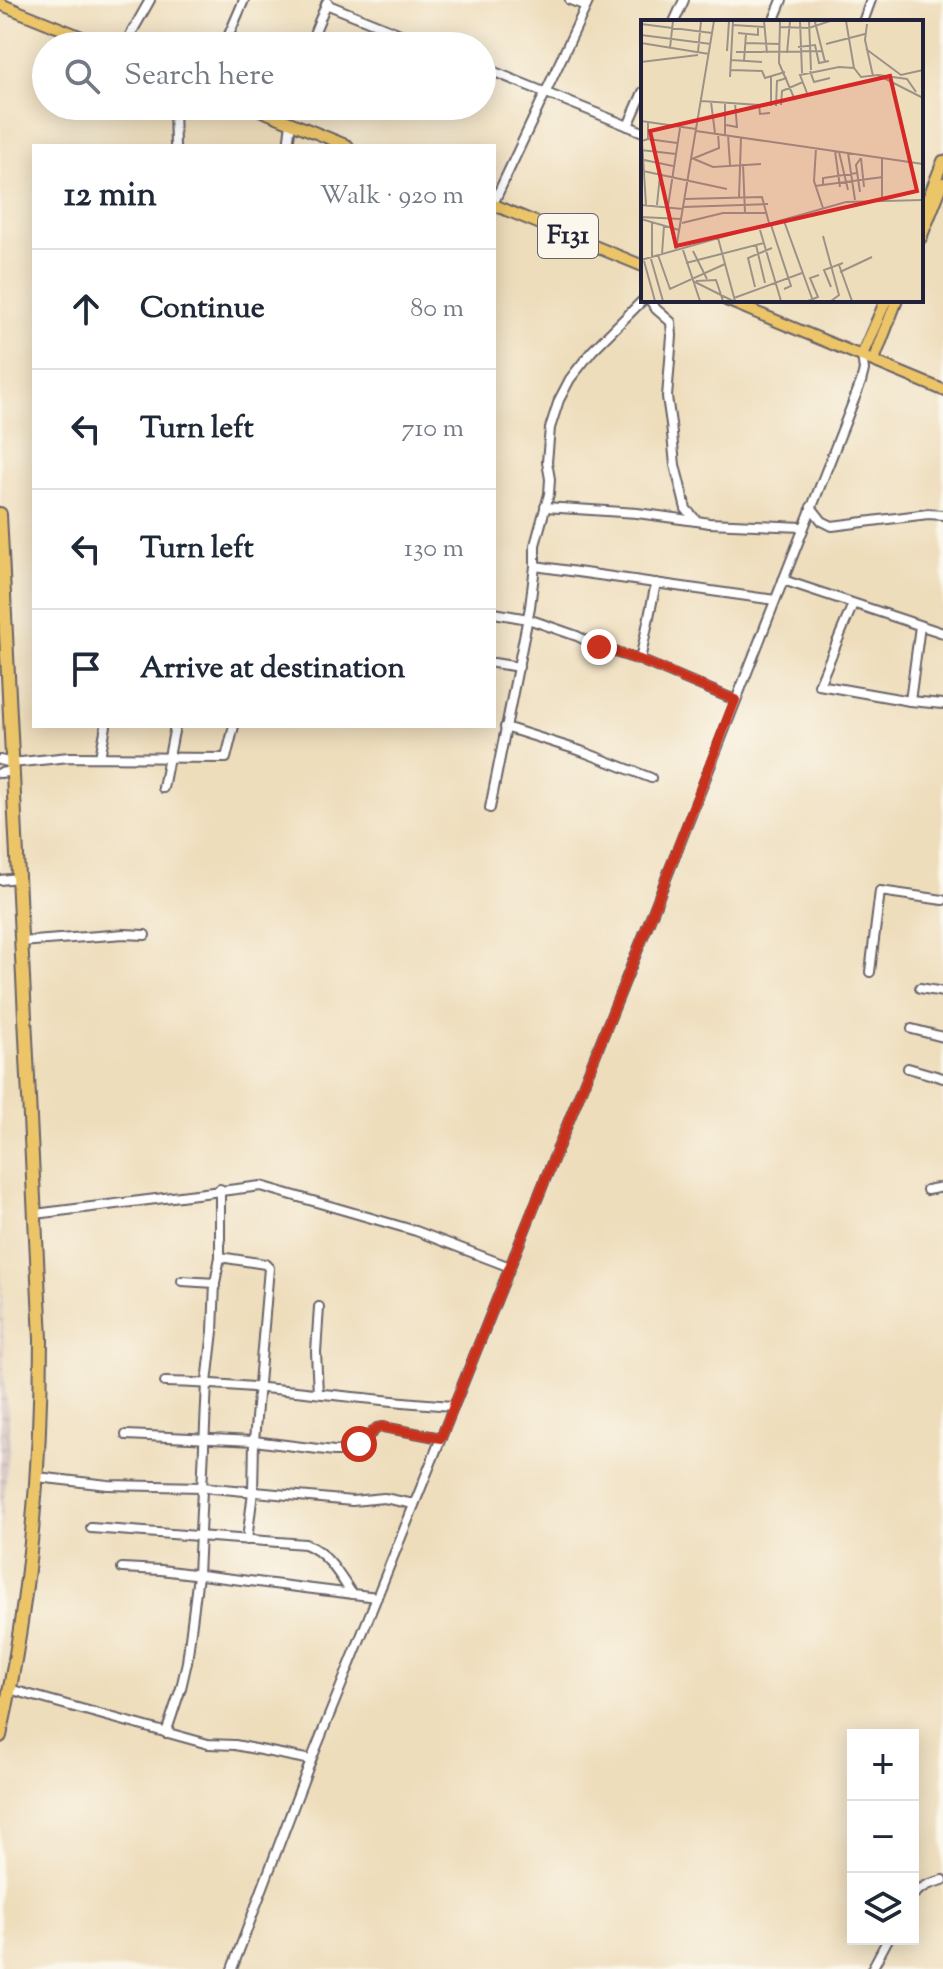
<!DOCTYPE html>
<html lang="en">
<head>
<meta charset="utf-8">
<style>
  :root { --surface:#fff; --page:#f6f6f7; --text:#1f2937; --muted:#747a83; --line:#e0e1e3 }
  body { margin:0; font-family:"Sorts Mill Goudy",serif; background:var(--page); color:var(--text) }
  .controls { position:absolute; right:24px; bottom:24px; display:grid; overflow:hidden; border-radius:0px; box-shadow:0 4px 20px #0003 }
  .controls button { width:72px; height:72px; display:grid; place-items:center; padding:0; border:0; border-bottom:2px solid var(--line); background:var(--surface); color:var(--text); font:40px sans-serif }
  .stop { position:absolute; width:24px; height:24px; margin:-18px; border:6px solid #c8321e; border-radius:50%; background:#fff }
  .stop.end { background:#c8321e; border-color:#fff; box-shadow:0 2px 8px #0008 }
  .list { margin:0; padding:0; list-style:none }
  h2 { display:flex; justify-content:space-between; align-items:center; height:104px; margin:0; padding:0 32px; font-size:34px }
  h2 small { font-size:26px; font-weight:400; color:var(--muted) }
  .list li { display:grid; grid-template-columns:52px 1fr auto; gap:24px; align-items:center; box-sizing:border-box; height:120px; padding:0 32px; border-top:2px solid var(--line) }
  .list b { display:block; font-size:30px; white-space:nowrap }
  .list em { font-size:26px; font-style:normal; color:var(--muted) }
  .icon { flex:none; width:44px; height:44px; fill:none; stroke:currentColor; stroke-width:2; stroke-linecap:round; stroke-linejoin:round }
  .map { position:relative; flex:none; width:943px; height:1969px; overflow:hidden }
  .search { position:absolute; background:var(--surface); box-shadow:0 4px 20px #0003; left:32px; top:32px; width:464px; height:88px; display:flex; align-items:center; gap:20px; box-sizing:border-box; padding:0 28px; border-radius:44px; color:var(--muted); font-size:30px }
  .panel { position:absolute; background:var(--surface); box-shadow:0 4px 20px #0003; left:32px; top:144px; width:464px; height:584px; border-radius:0px }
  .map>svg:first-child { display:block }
  .industrial { fill:url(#industrial-grid) }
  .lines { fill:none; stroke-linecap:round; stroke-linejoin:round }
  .minor-casing { stroke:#696368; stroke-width:12 }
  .major-casing { stroke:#696368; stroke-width:14 }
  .highway-casing { stroke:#696368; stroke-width:16 }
  .minor { stroke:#fff; stroke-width:8 }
  .major { stroke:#edc569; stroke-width:10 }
  .highway { stroke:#edc569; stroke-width:12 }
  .route { stroke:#c8321e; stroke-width:10 }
  .labels { text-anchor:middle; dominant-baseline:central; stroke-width:6; stroke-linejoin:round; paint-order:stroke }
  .shield { fill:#fbf7ec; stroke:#636270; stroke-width:2 }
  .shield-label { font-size:26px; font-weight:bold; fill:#22223b }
  .inset-road { fill:none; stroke:#9c9288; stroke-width:2 }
  .view { fill:#d62828; fill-opacity:0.15; stroke:#d62828; stroke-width:4 }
  .inset-edge { fill:none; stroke:#22223b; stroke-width:4 }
</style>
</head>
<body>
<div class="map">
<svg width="943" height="1969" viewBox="0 0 943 1969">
  <defs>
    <pattern id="industrial-grid" width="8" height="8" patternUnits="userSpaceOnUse" patternTransform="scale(2)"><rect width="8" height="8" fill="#d2bfbf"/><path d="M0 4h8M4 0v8" fill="none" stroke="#b4a4a5"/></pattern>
  </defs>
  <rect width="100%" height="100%" fill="#fbf7ec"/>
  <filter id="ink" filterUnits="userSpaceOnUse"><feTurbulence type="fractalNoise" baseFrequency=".0125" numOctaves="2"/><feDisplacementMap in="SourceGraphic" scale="16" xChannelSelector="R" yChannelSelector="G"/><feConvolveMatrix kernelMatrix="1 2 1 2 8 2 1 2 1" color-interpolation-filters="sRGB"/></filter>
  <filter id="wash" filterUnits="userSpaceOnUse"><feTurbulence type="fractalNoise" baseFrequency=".006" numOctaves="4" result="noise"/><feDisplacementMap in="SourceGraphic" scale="32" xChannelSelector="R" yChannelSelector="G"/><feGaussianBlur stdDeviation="1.8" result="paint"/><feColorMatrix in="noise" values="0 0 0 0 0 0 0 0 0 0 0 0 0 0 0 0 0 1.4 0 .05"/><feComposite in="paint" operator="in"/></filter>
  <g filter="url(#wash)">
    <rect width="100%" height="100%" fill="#edb"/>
    <!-- industrial -->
    <polygon class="industrial" points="0,1211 4,1373 10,1437 0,1536"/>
  </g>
  <g filter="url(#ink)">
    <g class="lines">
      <defs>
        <g id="minor">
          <polyline points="570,0 586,6"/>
          <polyline points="326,4 430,46"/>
          <polyline points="674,22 684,0"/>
          <polyline points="773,22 782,0"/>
          <polyline points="863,22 871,0"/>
          <polyline points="124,46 150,0"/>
          <polyline points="224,46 244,0"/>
          <polyline points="309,46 327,2"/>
          <polyline points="482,67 643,132"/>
          <polyline points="174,106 175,146"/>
          <polyline points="628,126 643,92"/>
          <polyline points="288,146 291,123"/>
          <polyline points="494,202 589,0"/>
          <polyline points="650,300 656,309 671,322 672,336 667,397 671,424 675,465 686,509 697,521 709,523 803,527"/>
          <polyline points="545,507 637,513 696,521"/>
          <polyline points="811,507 822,521 832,526 928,514 943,515"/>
          <polyline points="535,566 775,600"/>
          <polyline points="783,580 943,633"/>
          <polyline points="853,604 819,685 910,701 943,704"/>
          <polyline points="494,613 528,619 577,636 599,647 640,660 735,700"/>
          <polyline points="640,660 656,583"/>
          <polyline points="494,663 519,667"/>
          <polyline points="910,701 920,626"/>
          <polyline points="505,727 581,751 651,778"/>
          <polyline points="100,757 106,726"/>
          <polyline points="0,760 12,763 69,757 226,758 234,726"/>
          <polyline points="0,773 13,771"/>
          <polyline points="163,788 175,726"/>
          <polyline points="490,808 530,607 535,566 535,545 549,494 550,479 547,462 550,428 559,400 570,379 592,351 643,300"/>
          <polyline points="0,880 18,878"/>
          <polyline points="21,942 124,934 145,935"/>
          <polyline points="870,972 880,891 943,900"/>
          <polyline points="920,988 943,992"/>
          <polyline points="912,1029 943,1037"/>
          <polyline points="908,1068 943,1078"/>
          <polyline points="927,1190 943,1187"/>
          <polyline points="35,1214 261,1186 416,1231 510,1267"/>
          <polyline points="220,1257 265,1264 269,1268 254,1441 253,1492 247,1540"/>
          <polyline points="182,1281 215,1283"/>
          <path d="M165 1382C262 1384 357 1400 453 1406"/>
          <polyline points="318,1393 316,1352 319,1307"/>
          <polyline points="126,1435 254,1441 334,1451 348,1451 359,1444 377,1428 383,1427 441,1438"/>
          <polyline points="37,1477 108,1485 202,1487 352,1501 384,1498 414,1504"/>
          <path d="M91 1528 305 1544C327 1552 340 1576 352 1594"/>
          <polyline points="122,1568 161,1570 377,1597"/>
          <polyline points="9,1689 208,1744 235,1745 311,1760"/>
          <polyline points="166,1733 181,1688 187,1662 198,1575 207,1383 213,1331 215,1283 220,1257 220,1189"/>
          <path d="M913 1895C922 1886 931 1883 943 1880"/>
          <polyline points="232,1969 308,1768 651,917 861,382 864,370 862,355"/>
          <polyline points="872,1969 888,1939"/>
        </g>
        <g id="major">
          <polyline points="0,4 104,46"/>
          <polyline points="250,106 348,146"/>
          <polyline points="494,205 643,266"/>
          <polyline points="921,216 943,161"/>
          <polyline points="921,238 943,183"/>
          <polyline points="726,300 943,390"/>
          <polyline points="862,355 886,300"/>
          <polyline points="874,360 897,300"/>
        </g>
        <path id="highway" d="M0 514 41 1339C41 1472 29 1606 0 1736"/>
      </defs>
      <!-- minor casing -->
      <use href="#minor" class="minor-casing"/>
      <!-- major casing -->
      <use href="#major" class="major-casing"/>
      <!-- highway casing -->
      <use href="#highway" class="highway-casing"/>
      <!-- minor -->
      <use href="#minor" class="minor"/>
      <!-- major -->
      <use href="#major" class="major"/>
      <!-- highway -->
      <use href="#highway" class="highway"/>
    </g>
  </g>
  <g class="lines" filter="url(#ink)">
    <!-- route -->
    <polyline class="route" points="359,1444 377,1428 383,1427 441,1438 651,917 735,700 640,660 599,647"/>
  </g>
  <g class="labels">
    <!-- shield labels -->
    <rect class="shield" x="538" y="214" width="60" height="44" rx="6"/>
    <g class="shield-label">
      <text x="568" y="236">F131</text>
    </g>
  </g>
  <!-- overview -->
  <g transform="translate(641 20)">
    <rect width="282" height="282" fill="#edb"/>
    <path class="inset-road" d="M123 1 126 33M139 1 138 43 154 80M159 1 161 53M168 1 170 50M205 1 213 48M174 2 184 42M0 4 71 13M226 4 224 20 232 56M92 5 123 7M139 7 168 8 189 1M97 13 117 15V6M0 15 70 24M0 23 68 34M104 23 138 24M185 24 224 14M157 27 174 25 178 43 188 41M29 28 32 1M225 29 260 55 282 50M86 31 88 1M57 32 60 1M95 32 181 31M146 33 149 1M90 40 121 42M103 41 105 14M0 42 57 35M89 50 121 51 124 58 144 52M169 51 173 62 189 58M237 55 266 59 275 72M89 57 92 1M166 73 159 55 198 47 213 48 220 57 237 55 282 78M60 81 118 85 119 94 129 93M70 82 74 113M84 83V114M140 85 141 71 162 62M130 86V57M135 86 136 61 146 58M0 101 55 109M85 105 96 107 94 83M55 111 282 144M87 115 89 145M7 119 36 123M175 128 173 161 182 188M0 130 35 134M194 131 199 167M198 132 207 170M207 133 214 180M220 138 223 167M51 139 78 128 77 113M53 139 72 147 120 144M3 140 32 146M102 144 104 193M2 151 86 169M182 164V158L216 153M174 166 242 157M219 172 215 145 220 138M241 177V139M98 178 100 117M43 179 121 177 128 203M0 185 42 189M5 185 1 121 7 119V103M16 185 19 155M27 186 39 108M42 187 127 184M0 197 40 199M0 199 38 210M143 201 172 281M41 203 82 193H125M130 205 150 266 143 269M119 210 140 281M182 216 198 275 190 281M77 218 94 281M115 225 124 263M35 229 73 1M42 230 59 281M52 231 66 259M21 234 23 206M17 235 29 269 84 244M11 237V203M10 239 22 281M0 240 205 182 282 180M3 241 14 281M45 243 123 223M198 245 211 281M199 252 231 237M52 261 92 281M55 261 75 260 82 281M114 267 107 238 131 228M190 267 183 250 202 243M93 278 161 253M167 281 177 277 169 258 178 255"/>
    <path class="view" d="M249 56 276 171 35 226 9 111Z"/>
    <rect width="282" height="282" class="inset-edge"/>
  </g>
</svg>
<div class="controls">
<button>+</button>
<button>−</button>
<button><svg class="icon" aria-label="layers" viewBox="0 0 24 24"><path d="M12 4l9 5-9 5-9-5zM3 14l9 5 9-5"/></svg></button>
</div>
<div class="stop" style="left:359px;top:1444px"></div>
<div class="stop end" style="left:599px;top:647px"></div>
<div class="search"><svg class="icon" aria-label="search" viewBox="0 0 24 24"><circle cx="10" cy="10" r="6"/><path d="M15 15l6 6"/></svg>Search here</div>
<section class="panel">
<h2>12 min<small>Walk · 920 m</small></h2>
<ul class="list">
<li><svg class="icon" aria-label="ahead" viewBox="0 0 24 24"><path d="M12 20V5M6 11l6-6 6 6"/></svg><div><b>Continue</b></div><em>80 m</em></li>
<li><svg class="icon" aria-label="left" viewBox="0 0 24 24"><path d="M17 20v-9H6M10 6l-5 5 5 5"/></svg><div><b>Turn left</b></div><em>710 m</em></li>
<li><svg class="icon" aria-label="left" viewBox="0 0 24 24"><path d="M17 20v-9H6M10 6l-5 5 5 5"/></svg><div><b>Turn left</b></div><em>130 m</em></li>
<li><svg class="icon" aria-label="arrive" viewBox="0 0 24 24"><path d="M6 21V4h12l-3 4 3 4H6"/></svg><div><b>Arrive at destination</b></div></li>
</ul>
</section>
</div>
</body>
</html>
